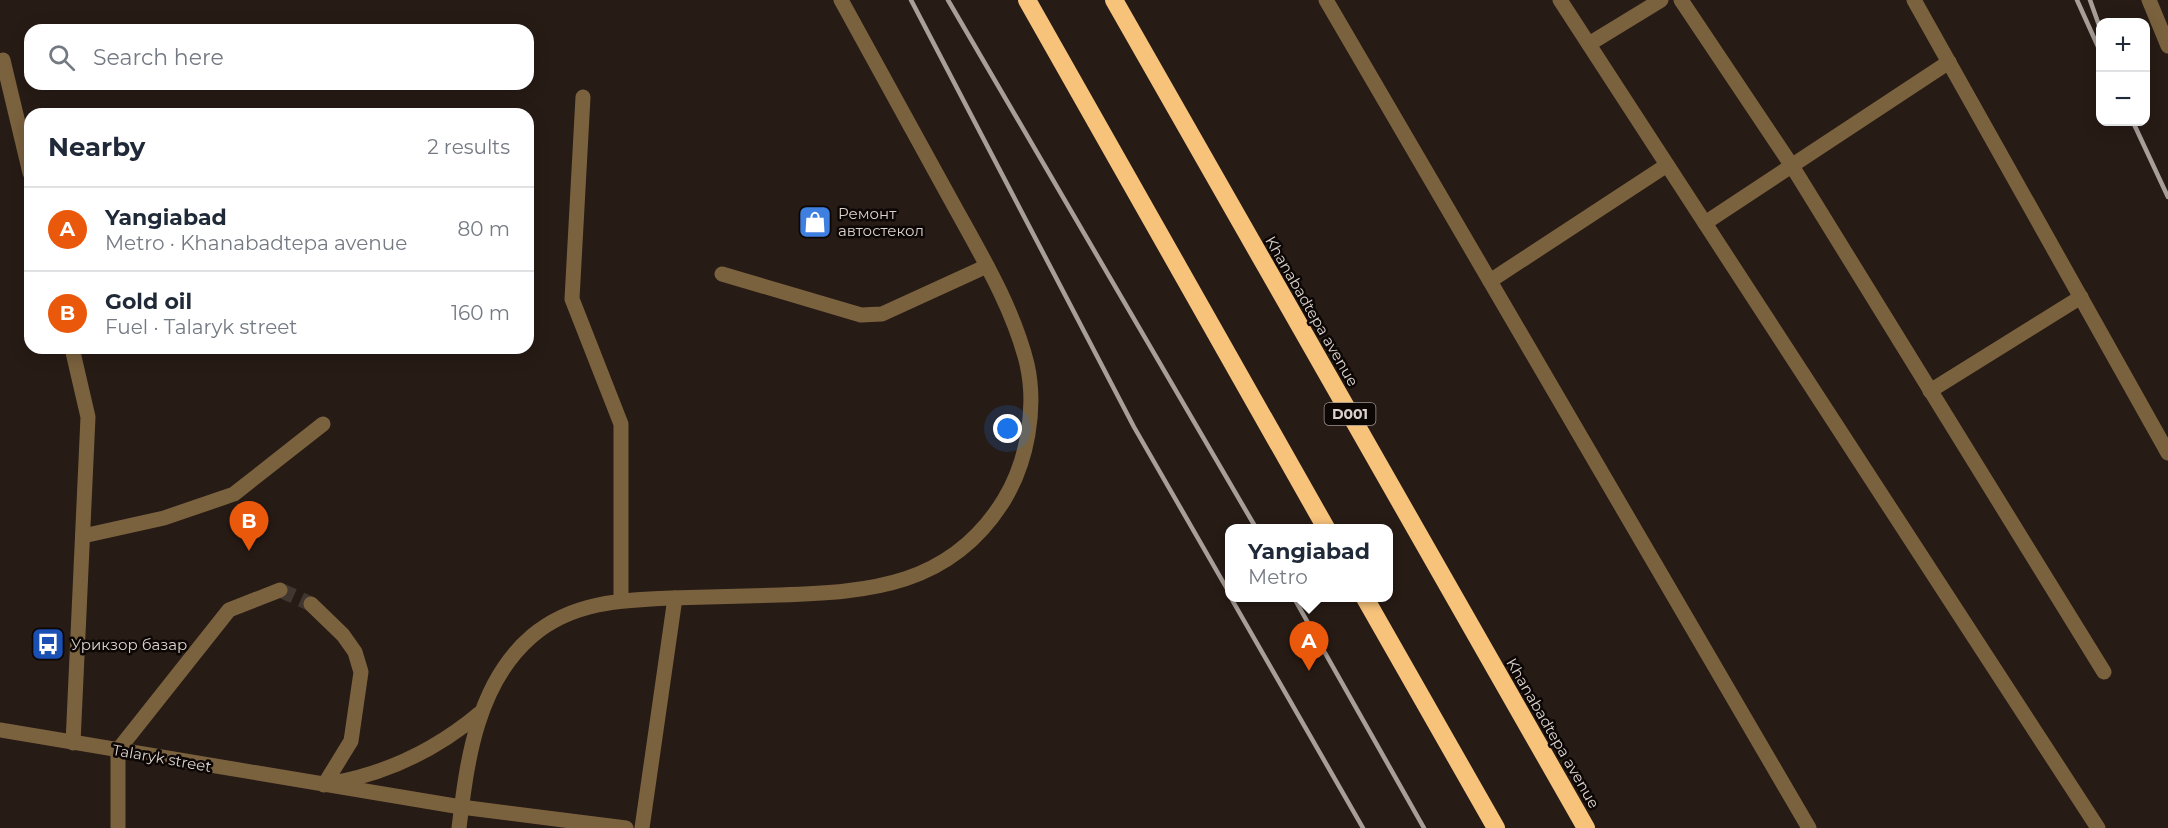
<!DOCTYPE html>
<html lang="en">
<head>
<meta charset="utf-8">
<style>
  :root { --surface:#fff; --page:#f2f2f3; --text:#1f2937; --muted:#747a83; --line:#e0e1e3; --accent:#ea580c }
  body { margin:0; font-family:Montserrat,sans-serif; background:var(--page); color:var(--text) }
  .controls { position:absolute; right:18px; top:18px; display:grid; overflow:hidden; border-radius:12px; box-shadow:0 3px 15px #0003 }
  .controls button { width:54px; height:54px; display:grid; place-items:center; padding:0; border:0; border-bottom:2px solid var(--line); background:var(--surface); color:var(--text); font:30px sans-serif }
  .you { position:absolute; left:1008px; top:429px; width:21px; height:21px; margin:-15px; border:4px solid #fff; border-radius:50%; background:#1a73e8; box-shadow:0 0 0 9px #1a73e833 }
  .badge { display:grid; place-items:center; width:39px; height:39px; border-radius:50%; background:var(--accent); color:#fff; font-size:20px; font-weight:700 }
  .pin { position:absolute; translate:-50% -50px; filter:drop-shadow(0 2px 3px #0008) }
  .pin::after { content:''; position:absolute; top:32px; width:21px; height:18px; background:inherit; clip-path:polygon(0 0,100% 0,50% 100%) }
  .popup { position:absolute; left:1225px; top:524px; width:168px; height:78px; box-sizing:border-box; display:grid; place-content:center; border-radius:12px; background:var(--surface); filter:drop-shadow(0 2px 4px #0005); font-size:20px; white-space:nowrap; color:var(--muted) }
  .popup b { font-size:22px; color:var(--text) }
  .popup::after { content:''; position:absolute; left:50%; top:100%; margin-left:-12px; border:12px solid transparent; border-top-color:var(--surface) }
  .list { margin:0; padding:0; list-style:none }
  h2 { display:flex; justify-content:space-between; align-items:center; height:78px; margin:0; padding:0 24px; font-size:26px }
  h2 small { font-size:20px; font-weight:400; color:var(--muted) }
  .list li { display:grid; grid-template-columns:39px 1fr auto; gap:18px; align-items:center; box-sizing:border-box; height:84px; padding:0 24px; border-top:2px solid var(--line) }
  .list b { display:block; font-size:22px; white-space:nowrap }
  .list p { margin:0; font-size:20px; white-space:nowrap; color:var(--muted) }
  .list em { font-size:20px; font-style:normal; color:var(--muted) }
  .icon { flex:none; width:33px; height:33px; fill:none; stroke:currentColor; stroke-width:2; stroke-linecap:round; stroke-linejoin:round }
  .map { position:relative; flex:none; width:2168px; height:828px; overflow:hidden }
  .search { position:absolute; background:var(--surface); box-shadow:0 3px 15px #0003; left:24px; top:24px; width:510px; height:66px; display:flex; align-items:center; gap:15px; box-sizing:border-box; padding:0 21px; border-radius:18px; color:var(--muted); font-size:22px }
  .panel { position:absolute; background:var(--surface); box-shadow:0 3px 15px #0003; left:24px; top:108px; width:510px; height:246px; border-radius:18px }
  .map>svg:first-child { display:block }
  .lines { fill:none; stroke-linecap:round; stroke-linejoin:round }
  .minor-tunnel { stroke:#423631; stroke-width:15; stroke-dasharray:15 8; stroke-linecap:butt }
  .minor { stroke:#7b623e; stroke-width:15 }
  .highway { stroke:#f7c37b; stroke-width:18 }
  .rail { stroke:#a89f99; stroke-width:4.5 }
  .labels { text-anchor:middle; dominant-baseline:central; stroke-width:5; stroke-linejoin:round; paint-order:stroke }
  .shield { fill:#0c0705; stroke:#9d9591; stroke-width:1.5 }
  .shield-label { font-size:14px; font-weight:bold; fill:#dbd2cd }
  .poi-label { font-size:15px; fill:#dbd2cd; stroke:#0c0705; text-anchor:start }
  .street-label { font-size:15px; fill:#dbd2cd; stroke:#0c0705 }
</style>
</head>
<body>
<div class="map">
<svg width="2168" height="828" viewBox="0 0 2168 828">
  <rect width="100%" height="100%" fill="#271b15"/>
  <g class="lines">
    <!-- minor-tunnel -->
    <polyline class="minor-tunnel" points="280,590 311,604"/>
    <!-- minor -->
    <g class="minor">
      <polyline points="1326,0 1809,828"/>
      <polyline points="1560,0 2098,828"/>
      <polyline points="1681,0 1792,166 2104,672"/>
      <polyline points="1914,0 2168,453"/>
      <polyline points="2149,0 2168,46"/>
      <polyline points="1589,44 1661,0"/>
      <polyline points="0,61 3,60 30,173"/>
      <polyline points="583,97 572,299 621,424 621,600"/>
      <polyline points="1705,223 1949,62"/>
      <polyline points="722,274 861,315 882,314 987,266"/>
      <polyline points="1490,281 1667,165"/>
      <polyline points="72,348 88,417 73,743"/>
      <polyline points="1930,391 2081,297"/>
      <polyline points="83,536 164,518 234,494 323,424"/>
      <polyline points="311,604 343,635 355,652 361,672 351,741 324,785"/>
      <polyline points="0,730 461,807 626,828"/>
      <path d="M333 783C388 773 437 749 480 713"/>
      <polyline points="118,828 118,750 229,610 280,590"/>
      <path d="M459 828C467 760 477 683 532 636 572 602 621 600 671 598 707 597 743 596 780 595 870 592 951 586 1004 500 1027 462 1037 409 1027 364 1013 307 980 253 952 202 915 135 878 67 841 0"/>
      <polyline points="642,828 675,598"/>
    </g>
    <!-- highway -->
    <g class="highway">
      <polyline points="1027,0 1326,528"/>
      <polyline points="1114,0 1586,828"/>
      <polyline points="1365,598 1496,828"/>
    </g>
    <!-- rail -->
    <g class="rail">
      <polyline points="911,0 1134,427 1230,594"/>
      <polyline points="948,0 1256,528"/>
      <polyline points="2077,0 2100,51"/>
      <polyline points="2090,0 2100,28"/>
      <polyline points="2133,122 2168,197"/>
      <polyline points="1231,598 1363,828"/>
      <polyline points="1294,598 1424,828"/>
    </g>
  </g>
  <!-- icons -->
  <defs>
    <symbol id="shop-square" viewBox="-11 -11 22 22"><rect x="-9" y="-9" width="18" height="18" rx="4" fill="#3f7fe0" stroke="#0c0705"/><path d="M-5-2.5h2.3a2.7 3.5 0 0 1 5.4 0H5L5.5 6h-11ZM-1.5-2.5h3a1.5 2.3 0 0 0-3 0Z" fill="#fff"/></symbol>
    <symbol id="bus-square" viewBox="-11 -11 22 22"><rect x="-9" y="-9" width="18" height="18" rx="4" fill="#1a4fb4" stroke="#0c0705"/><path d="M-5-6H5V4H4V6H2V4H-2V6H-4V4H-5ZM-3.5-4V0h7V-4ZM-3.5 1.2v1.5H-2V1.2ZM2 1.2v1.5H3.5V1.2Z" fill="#fff"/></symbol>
  </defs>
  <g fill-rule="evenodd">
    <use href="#shop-square" x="796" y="203" width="38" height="38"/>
    <use href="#bus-square" x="29" y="625" width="38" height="38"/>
  </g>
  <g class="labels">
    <!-- shield labels -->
    <rect class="shield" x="1324.5" y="403" width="51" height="22" rx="4.5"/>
    <g class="shield-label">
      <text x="1350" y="414">D001</text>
    </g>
    <!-- poi labels -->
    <g class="poi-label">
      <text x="838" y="213">Ремонт<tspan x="838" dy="17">автостекол</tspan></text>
      <text x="71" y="644">Урикзор базар</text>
    </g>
    <!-- street labels -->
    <g class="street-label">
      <text transform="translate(1312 311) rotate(60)">Khanabadtepa avenue</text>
      <text transform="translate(1553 733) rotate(60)">Khanabadtepa avenue</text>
      <text transform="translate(162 758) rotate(10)">Talaryk street</text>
    </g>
  </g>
</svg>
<div class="controls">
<button>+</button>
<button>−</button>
</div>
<div class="you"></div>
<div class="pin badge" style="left:1309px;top:671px">A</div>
<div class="popup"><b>Yangiabad</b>Metro</div>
<div class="pin badge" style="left:249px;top:551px">B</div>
<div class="search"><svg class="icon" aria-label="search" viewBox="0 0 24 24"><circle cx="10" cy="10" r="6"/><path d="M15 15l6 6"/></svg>Search here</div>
<section class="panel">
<h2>Nearby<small>2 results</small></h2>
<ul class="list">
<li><span class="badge">A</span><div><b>Yangiabad</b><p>Metro · Khanabadtepa avenue</p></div><em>80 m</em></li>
<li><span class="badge">B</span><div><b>Gold oil</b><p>Fuel · Talaryk street</p></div><em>160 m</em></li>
</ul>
</section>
</div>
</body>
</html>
